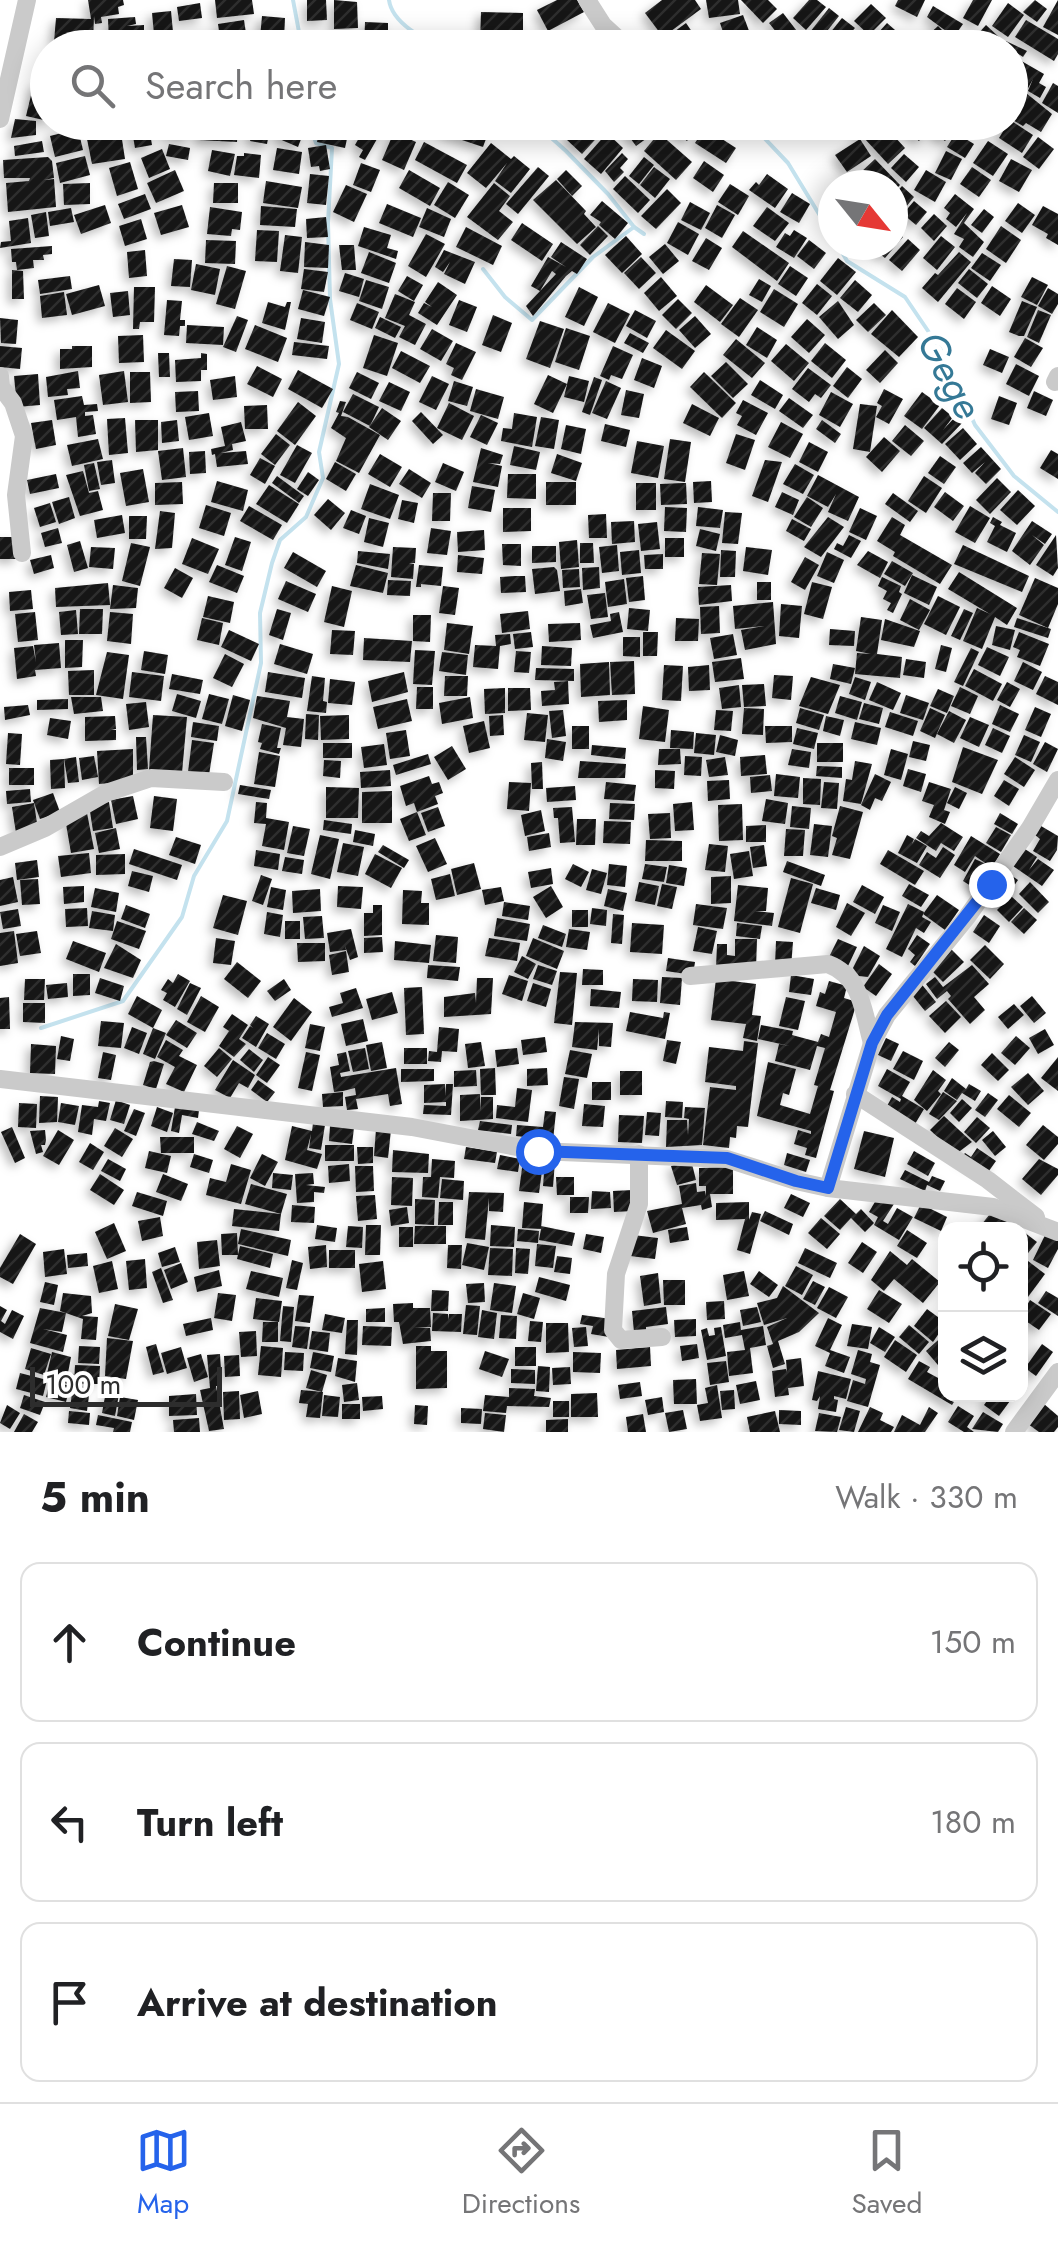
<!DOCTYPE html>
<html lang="en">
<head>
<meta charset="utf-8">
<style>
  :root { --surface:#fff; --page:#f2f2f2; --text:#202124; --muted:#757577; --line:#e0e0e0; --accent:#2563eb }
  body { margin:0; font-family:Jost,sans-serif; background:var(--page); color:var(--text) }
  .controls { position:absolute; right:30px; bottom:30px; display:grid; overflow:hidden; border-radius:20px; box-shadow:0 5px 25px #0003 }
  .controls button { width:90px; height:90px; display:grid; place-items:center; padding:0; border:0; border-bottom:2px solid var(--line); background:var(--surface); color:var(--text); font:50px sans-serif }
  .compass { position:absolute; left:818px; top:170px; width:90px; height:90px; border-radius:50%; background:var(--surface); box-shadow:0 5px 25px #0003; rotate:120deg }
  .scale { position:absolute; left:30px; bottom:25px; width:192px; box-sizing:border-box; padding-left:10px; border:5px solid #2d2d2d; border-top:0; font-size:28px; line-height:35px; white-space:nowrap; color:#2d2d2d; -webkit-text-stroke:8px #fff; paint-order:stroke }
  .stop { position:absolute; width:30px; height:30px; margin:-22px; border:8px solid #2563eb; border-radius:50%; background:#fff }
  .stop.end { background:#2563eb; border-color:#fff; box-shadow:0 2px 10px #0008 }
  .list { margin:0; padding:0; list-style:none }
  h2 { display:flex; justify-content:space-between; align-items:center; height:130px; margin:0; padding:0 40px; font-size:42px }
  h2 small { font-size:32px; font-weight:400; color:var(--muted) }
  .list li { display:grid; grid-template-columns:65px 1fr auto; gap:30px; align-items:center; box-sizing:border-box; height:160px; margin:0 20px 20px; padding:0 20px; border:2px solid var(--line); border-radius:20px }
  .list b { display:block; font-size:38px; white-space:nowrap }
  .list em { font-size:32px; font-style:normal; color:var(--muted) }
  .icon { flex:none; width:55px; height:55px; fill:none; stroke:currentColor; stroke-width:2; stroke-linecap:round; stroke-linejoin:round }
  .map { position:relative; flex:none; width:1058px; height:1432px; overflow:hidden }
  .search { position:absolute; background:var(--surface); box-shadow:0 5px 25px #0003; left:30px; right:30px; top:30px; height:110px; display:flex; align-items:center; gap:25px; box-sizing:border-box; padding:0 35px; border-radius:55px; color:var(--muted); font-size:38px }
  .sheet { height:670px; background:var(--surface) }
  nav { display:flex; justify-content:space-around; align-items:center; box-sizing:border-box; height:140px; border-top:2px solid var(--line); background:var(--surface); font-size:28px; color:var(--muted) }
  nav a { display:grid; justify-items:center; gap:5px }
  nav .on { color:var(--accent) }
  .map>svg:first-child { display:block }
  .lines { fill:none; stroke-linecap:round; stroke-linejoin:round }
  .stream { stroke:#c4e2ee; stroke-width:4 }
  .building { fill:url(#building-hatch); filter:url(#shadow) }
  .minor { stroke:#cacaca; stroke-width:18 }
  .route { stroke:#2563eb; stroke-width:12 }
  .labels { text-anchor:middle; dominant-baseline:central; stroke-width:10; stroke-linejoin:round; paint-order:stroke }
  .water-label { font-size:40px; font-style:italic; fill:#357996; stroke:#fff }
</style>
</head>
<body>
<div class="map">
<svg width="1058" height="1432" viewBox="0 0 1058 1432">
  <defs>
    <pattern id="building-hatch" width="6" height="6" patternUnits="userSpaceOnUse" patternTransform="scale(2.5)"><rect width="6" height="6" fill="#141414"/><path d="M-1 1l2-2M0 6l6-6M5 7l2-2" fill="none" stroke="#2e2e2e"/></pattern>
    <filter id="shadow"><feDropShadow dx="-4.5" dy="4.5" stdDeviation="5" flood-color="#0004"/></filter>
  </defs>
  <rect width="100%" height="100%" fill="#fff"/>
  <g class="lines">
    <!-- stream -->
    <g class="stream">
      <polyline points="293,0 302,48"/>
      <path d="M389 0C392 23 424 40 444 48"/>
      <polyline points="573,48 581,48"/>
      <polyline points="525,122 547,134 566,151 608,194 634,227 644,234"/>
      <polyline points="749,122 788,163 833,237"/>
      <polyline points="838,245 847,261 905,297 943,353 975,425 1014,476 1058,512"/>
      <polyline points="483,269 505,297 532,320 593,257 634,227"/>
      <polyline points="41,1028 123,1001 182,917 194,876 227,821 261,663 260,613 272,563 280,540 306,517 323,478 319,452 339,364 330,299 328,223 332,148 316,143 309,122"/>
    </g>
  </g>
  <!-- building -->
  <g class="building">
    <polygon points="88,0 123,0 124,5 118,7 119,14 101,17 102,23 95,24 94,16 93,44 78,43 77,36 76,43 54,42 56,18 91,19"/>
    <polygon points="215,0 252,0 254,14 217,18"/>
    <polygon points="307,0 326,0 327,20 307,21"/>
    <polygon points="334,0 357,2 358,28 334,29"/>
    <polygon points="557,0 577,0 584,12 548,31 537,10"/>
    <polygon points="662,0 695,0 701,9 663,37 645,13"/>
    <polygon points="706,0 738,0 740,14 709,18"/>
    <polygon points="741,0 768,0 777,9 763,23"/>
    <polygon points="809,0 817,0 826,7 806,30 793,18"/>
    <polygon points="898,0 925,0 917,17 895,6"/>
    <polygon points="973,0 992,0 978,26 963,18"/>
    <polygon points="1035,0 1047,9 1037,22 1023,12"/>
    <polygon points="1058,0 1058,35 1043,27"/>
    <polygon points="200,3 202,18 179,21 177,7"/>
    <polygon points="1008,3 1024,15 1008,37 992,26"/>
    <polygon points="871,4 886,18 869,35 854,21"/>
    <polygon points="933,6 963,24 954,37 927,17"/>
    <polygon points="829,8 839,16 816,45 806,37"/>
    <polygon points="171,11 173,32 154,34 152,13"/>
    <polygon points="481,12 523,13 523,44 480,43"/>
    <polygon points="783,13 800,35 784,48 778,48 775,43 781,38 769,23"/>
    <polygon points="743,15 751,36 727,44 720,23"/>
    <polygon points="262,16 285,18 284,39 260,38"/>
    <polygon points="135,17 136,24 127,26 144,25 144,40 109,42 108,19"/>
    <polygon points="842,18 855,28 838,48 818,48"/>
    <polygon points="244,20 247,40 221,45 218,24"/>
    <polygon points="1026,20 1058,39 1058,54 1054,61 1015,37"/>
    <polygon points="365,22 388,23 388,36 395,36 394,48 364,48"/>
    <polygon points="686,23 699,42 691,48 674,48 667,37"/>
    <polygon points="887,23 903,37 894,48 877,48 870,42"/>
    <polygon points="986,25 1001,39 994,48 977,35"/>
    <polygon points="938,26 952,40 945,48 932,48 924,39"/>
    <polygon points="968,30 988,48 965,48 960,39"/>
    <polygon points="315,37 354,39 353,48 314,48"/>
    <polygon points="1006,41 1027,51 1023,57 1014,51 1011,55 1044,74 1039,83 1046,87 1040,98 1028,91 1033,79 1027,90 1012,85 1016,79 1010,75 1010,48 1002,48"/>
    <polygon points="34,83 48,87 48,121 26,116"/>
    <polygon points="1053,83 1058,86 1058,113 1042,103"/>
    <polygon points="1026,93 1052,114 1041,132 1026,123 1023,126 1011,119"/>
    <polygon points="15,119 36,121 36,135 11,138"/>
    <polygon points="1010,120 1033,135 1022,153 999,138"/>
    <polygon points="148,122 152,145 135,148 131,124"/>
    <polygon points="169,122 191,122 188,138 167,134"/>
    <polygon points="200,122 238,124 237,142 199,140"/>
    <polygon points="253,122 271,122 267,144 250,141"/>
    <polygon points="283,122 303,122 306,126 298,147 277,138"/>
    <polygon points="368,122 385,125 365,160 359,157 363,150 355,145"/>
    <polygon points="445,122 484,122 491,125 483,147 441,133"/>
    <polygon points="581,122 594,122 603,131 582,154 566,139"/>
    <polygon points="631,122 646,122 654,133 636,146 623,128"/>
    <polygon points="659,122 693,122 698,126 687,141"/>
    <polygon points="849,122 877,122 879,125 861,138"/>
    <polygon points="901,122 933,122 919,141 899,126"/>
    <polygon points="937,122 960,122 945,141 931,131"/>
    <polygon points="882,123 905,148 888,164 865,139"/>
    <polygon points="320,128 348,134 345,148 317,142"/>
    <polygon points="705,128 736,148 726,163 695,143"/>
    <polygon points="78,129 83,150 55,157 50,136"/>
    <polygon points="394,132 416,142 404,170 382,160"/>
    <polygon points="121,133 125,159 92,164 87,139"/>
    <polygon points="607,133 623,148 601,174 584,159"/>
    <polygon points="659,133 692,162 676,180 644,151"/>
    <polygon points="956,133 974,144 965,158 947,147"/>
    <polygon points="1038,137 1054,149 1039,169 1023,157"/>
    <polygon points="860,139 871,156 847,172 835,155"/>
    <polygon points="42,141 44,152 15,156 14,146"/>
    <polygon points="988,141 1008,154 993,176 973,163"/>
    <polygon points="424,142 467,165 457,183 415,160"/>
    <polygon points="491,143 511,159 514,156 530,169 511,193 495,181 507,163 486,188 467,173"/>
    <polygon points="169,144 190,148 188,160 166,156"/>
    <polygon points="326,145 330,169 320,171 319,166 311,167 308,148"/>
    <polygon points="277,148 302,152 299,174 273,170"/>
    <polygon points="162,149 170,169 149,178 141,158"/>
    <polygon points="212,150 235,154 230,176 208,171"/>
    <polygon points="946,151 962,159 951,180 935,173"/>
    <polygon points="244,153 261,155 259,178 234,175 237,156 244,156"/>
    <polygon points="622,153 628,159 620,168 624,172 614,182 605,171"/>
    <polygon points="904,154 919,167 906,182 891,168"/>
    <polygon points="85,156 90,175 60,183 56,163"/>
    <polygon points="48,157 52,161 54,178 44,180 54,179 56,207 8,212 6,183 29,181 30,178 4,178 3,160"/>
    <polygon points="644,157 654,165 639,184 629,176"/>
    <polygon points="875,159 900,185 893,192 893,185 855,185 863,177 859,174"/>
    <polygon points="1011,159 1032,170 1019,192 999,181"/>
    <polygon points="704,161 724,175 713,192 693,178"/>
    <polygon points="130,162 138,189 117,196 109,168"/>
    <polygon points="361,163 380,170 371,192 353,185"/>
    <polygon points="538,167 549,176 518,214 506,204"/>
    <polygon points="654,167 670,179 655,198 640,185"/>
    <polygon points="972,167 991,180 979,197 960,184"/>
    <polygon points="175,170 184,191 156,203 147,183"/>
    <polygon points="409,170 440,188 430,206 399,188"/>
    <polygon points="566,170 582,186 572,196 557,179"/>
    <polygon points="926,170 946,182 935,202 914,190"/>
    <polygon points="310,174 329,176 326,205 307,203"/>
    <polygon points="767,174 788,189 775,208 749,190 756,182 759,185"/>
    <polygon points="625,176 650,200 638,213 613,189"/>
    <polygon points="556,180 586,211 584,214 596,227 577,244 533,200"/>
    <polygon points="266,181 302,187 298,208 263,203"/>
    <polygon points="448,182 469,195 455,218 434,205"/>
    <polygon points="90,183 90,204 64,205 63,184"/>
    <polygon points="214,183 238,183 238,203 213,203"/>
    <polygon points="494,183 510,196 499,211 513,222 498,240 467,217"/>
    <polygon points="730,184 749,196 738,215 718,202"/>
    <polygon points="346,185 367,194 354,222 333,212"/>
    <polygon points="902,186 914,197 897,218 893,214 893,196"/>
    <polygon points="667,189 681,203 656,229 641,216"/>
    <polygon points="792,193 810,204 799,223 780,212"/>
    <polygon points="145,194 151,209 124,219 118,204"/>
    <polygon points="955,194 974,209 964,223 984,242 973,257 959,247 964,239 954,234 967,213 956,227 946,219 950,213 944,208"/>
    <polygon points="602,201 628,223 615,239 599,225 601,222 590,215"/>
    <polygon points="914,201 927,212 916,225 903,214"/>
    <polygon points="690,202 710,213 701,230 681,220"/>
    <polygon points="1018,203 1035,215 1022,233 1005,221"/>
    <polygon points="387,204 421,218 413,237 379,223"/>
    <polygon points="105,205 111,223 81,234 74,215"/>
    <polygon points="182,205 189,227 161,235 154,213"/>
    <polygon points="717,205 735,215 722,238 705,228"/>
    <polygon points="261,206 297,209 295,227 260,225"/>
    <polygon points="1043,206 1058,214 1058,245 1046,238 1048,234 1032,225"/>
    <polygon points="210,207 242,212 240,230 232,229 231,236 207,234"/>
    <polygon points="767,207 789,223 775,241 753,226"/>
    <polygon points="71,208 74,222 50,226 48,212"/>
    <polygon points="427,208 451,219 444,237 419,227"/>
    <polygon points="984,209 994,217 982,233 971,225"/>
    <polygon points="46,212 49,236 35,238 31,215"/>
    <polygon points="934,214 947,226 934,241 921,228"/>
    <polygon points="326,217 328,237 307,238 306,219"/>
    <polygon points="28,218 31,243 0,248 1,242 11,241 9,221"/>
    <polygon points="141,219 147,239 125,246 119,226"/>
    <polygon points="678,222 699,234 688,255 667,243"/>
    <polygon points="522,223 553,244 542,261 511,240"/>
    <polygon points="598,226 608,236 590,255 580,245"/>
    <polygon points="1001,226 1021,240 1006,263 986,249"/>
    <polygon points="364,227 391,235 387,248 398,251 396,259 358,246"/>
    <polygon points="466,227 502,246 493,265 456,247"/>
    <polygon points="893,229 903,237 885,258 873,249 876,245 893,245"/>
    <polygon points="257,230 279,231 277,262 255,261"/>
    <polygon points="794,230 807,238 794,258 776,247 785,233 790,236"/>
    <polygon points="743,231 789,263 777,281 732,247"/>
    <polygon points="426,234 445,244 426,277 408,266"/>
    <polygon points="285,235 302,237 298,273 280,271"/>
    <polygon points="626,236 642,254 622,273 605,255"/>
    <polygon points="941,236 955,247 937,270 923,258"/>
    <polygon points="706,238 722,248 709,270 692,261"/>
    <polygon points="908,239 920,250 902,271 889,260"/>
    <polygon points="206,240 236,241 235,264 205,263"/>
    <polygon points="809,240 826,253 814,269 797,256"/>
    <polygon points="305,242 329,245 328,268 304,267"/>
    <polygon points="561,242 587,259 577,274 572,271 566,276 533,316 526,306 556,274 552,271 540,291 531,286 548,257 566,267 551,257"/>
    <polygon points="665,244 679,261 663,274 649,257"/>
    <polygon points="339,245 354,245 356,270 342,270"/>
    <polygon points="52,246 52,254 43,255 44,260 33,260 34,268 17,270 16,262 12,262 11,249"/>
    <polygon points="145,250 147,276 129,278 127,252"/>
    <polygon points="444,250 475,262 465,284 444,274 450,262 443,272 435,267"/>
    <polygon points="369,252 396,263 389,283 361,273"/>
    <polygon points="959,252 971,262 938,302 922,288 935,273 938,275"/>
    <polygon points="982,253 1001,265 990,281 971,268"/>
    <polygon points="641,257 656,273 639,289 624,273"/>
    <polygon points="838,258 856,272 837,295 820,281"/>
    <polygon points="174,259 192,260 190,287 171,286"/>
    <polygon points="196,264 220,269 215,295 191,290"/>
    <polygon points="227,266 246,271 235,309 216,304"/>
    <polygon points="790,266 808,278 796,296 778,284"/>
    <polygon points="304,269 328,272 324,292 301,289"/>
    <polygon points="969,269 988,284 977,298 958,283"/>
    <polygon points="12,270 23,271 24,299 12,299"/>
    <polygon points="345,273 364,279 359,297 339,291"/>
    <polygon points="70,276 72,289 40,294 38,280"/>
    <polygon points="407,276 423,285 414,301 398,291"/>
    <polygon points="661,277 677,296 659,311 644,293"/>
    <polygon points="1032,277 1048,285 1037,305 1021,297"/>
    <polygon points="759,279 771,286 762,302 749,295"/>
    <polygon points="366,280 389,287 382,309 359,301"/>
    <polygon points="855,280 872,295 858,312 840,298"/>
    <polygon points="438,282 457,295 437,325 418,313 424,303 432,307 425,302"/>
    <polygon points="817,284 832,296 817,315 802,303"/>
    <polygon points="99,285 105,306 72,315 66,294"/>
    <polygon points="706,285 733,305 720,322 694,302"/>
    <polygon points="992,286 1011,299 1000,316 981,303"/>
    <polygon points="134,287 155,287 154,322 140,322 139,329 133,329"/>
    <polygon points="579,287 598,297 584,326 565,317"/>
    <polygon points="957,288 976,302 964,319 945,304"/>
    <polygon points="1048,288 1058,294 1058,304 1052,314 1038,306"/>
    <polygon points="774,289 798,304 784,327 760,312"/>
    <polygon points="303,290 330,297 324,316 298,309"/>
    <polygon points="128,291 130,315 113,317 110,293"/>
    <polygon points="64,292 67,315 42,318 40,296"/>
    <polygon points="395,294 415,302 409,315 426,324 415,345 399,337 405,326 385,318"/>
    <polygon points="740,298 758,310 739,337 721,324"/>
    <polygon points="678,299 692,313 676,329 662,315"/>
    <polygon points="167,300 182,301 180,320 185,320 185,326 180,326 179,336 164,335"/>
    <polygon points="459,300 477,307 467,332 449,325"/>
    <polygon points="838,301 854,325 838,339 819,317"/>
    <polygon points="1022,301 1037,307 1024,336 1019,336 1009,332"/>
    <polygon points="268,302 285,307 287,302 291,302 285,330 262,323"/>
    <polygon points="357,303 379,312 372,329 350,320"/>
    <polygon points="608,303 630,314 615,343 593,332"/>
    <polygon points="874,303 886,315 868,332 856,320"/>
    <polygon points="635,310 656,321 647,338 626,326"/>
    <polygon points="892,310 918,337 899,357 871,334"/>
    <polygon points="1038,310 1051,315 1039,343 1027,337"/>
    <polygon points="493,315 512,323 501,352 482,345"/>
    <polygon points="237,316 248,320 236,352 223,347"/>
    <polygon points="695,316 711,334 695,348 679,330"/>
    <polygon points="380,317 401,327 395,338 375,328"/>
    <polygon points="0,318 18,320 16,344 1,343"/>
    <polygon points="301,318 325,322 322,343 297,339"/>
    <polygon points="807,319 825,335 809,353 791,337"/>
    <polygon points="540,321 564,329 550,368 526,359"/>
    <polygon points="187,325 224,327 223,345 186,343"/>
    <polygon points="255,325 287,338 278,362 245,349"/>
    <polygon points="757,327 777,340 767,358 746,345"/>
    <polygon points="566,328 590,336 579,370 555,362"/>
    <polygon points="432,329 453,341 441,361 420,349"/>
    <polygon points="666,330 695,351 682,369 653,348"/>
    <polygon points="630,333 649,343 643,353 624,343"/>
    <polygon points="143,335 144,362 119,363 118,336"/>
    <polygon points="374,335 398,343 387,376 363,368"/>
    <polygon points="1025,338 1043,348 1031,367 1014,357"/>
    <polygon points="736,339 765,363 752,378 723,355"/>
    <polygon points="294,342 329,346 327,359 292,355"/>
    <polygon points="456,343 476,352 462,380 451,375 454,368 446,364"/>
    <polygon points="825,343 846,360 832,378 811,361"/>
    <polygon points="786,344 809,363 794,381 771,361"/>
    <polygon points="0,346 22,348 20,369 0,367"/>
    <polygon points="72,346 92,346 92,367 60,369 60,349 72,349"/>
    <polygon points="613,346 633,355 622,379 611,375 609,380 600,376"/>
    <polygon points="990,349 1009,357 1002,373 983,365"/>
    <polygon points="885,350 898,363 880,383 866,370"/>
    <polygon points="401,351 430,366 420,383 392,368"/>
    <polygon points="158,353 169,353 170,377 159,377"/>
    <polygon points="201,353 207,354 207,370 201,370 201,381 176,382 175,360 201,358"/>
    <polygon points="642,358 662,366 654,388 634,380"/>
    <polygon points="726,362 748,384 733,398 711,376"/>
    <polygon points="1016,364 1039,376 1029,396 1006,384"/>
    <polygon points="257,366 282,379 273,397 247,384"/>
    <polygon points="847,367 862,379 848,398 833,386"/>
    <polygon points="808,368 831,385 821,398 815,394 809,402 792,389"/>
    <polygon points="298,370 333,389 322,408 288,389"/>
    <polygon points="78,371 80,388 67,389 68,395 48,397 46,377"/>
    <polygon points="124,371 128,402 103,405 99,375"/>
    <polygon points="130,372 150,372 151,402 130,403"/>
    <polygon points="357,372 379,383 371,399 349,388"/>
    <polygon points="704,372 736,403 722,418 690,387"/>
    <polygon points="38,374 40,405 17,407 14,376"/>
    <polygon points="548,375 567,384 553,413 534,404"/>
    <polygon points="235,376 237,397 213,400 210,380"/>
    <polygon points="432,376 449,384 436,410 419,402"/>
    <polygon points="569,376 589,381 584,402 564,397"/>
    <polygon points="594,377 602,380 590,415 582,412"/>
    <polygon points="760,380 783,395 775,409 751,395"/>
    <polygon points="454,381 473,387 467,406 448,401"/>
    <polygon points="606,381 621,388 607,419 592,413"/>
    <polygon points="389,382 410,392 401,411 379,401"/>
    <polygon points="476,389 504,397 498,419 470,411"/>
    <polygon points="884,389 903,399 889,424 876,417 882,406 877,403"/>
    <polygon points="626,390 644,394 639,418 621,415"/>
    <polygon points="198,391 199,411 176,412 175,392"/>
    <polygon points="1034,391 1053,400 1046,416 1027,408"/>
    <polygon points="831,392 853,404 840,427 819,415"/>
    <polygon points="922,392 940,405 922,429 904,416"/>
    <polygon points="353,394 379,407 370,426 343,412"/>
    <polygon points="82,396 84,405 97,404 98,411 85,412 85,416 93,415 96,434 78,437 76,417 57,420 54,400"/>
    <polygon points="999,396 1017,403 1009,425 991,419"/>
    <polygon points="789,398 813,415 803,428 779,411"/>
    <polygon points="743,400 768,413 756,435 737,425 742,416 736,413"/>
    <polygon points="340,401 346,402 341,416 348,417 380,435 359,473 336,461 346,438 331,428 339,413 336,412"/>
    <polygon points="298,402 316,416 295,445 277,431"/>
    <polygon points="449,403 474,416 462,440 437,428"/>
    <polygon points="692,404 719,418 710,436 683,423"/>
    <polygon points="860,404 877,406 870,452 853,449"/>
    <polygon points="267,405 268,429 245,429 244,406"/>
    <polygon points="382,408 401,421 388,440 369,427"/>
    <polygon points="942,408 953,417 943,430 956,416 962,423 942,444 924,428"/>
    <polygon points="421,412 443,435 433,444 412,421"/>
    <polygon points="209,413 213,436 189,440 185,417"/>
    <polygon points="514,413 537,417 532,447 501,441 503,428 512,429"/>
    <polygon points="481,415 498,423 487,445 470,437"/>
    <polygon points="541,417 559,420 554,449 535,446"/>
    <polygon points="125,418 128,453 109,455 107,419"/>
    <polygon points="52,420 56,445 36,449 31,423"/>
    <polygon points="135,420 158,420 158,450 136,452"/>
    <polygon points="177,420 179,441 162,443 161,422"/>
    <polygon points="822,420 841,434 835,443 816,429"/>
    <polygon points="241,422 246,441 232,444 233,450 221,453 246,451 248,464 217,467 215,454 212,455 211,449 225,446 221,427"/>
    <polygon points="781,422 803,434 790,458 768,447"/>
    <polygon points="605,424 630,430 626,447 601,441"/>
    <polygon points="566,425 586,429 581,454 561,449"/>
    <polygon points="905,425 924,441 911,456 892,441"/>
    <polygon points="963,428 977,444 960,460 945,444"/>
    <polygon points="276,434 290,445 275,465 261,454"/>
    <polygon points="736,434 755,440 745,470 726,463"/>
    <polygon points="884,437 900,451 882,472 866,457"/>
    <polygon points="98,439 103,459 72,466 67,445"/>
    <polygon points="670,439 691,442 685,482 664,479"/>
    <polygon points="637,441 664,446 658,478 631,473"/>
    <polygon points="809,442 828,452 818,472 799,462"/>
    <polygon points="297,445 312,453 295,483 280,475"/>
    <polygon points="514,446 540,452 536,470 510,465"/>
    <polygon points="981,447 1001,469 986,484 975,473 985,462 972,473 963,463"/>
    <polygon points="183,448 186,477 162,480 158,451"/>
    <polygon points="481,448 503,455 500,464 488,463 502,466 498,487 473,482"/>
    <polygon points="1051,450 1058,454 1058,479 1040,468"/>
    <polygon points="205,451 206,473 190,474 189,452"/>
    <polygon points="380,454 402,467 390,487 368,474"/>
    <polygon points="557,454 582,463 576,481 551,473"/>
    <polygon points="940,456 956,467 944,484 928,473"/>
    <polygon points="260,458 275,466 265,484 250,475"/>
    <polygon points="112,460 115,483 101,485 97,462"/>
    <polygon points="765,460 782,462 768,502 752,496"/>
    <polygon points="335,462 356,474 346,491 326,479"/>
    <polygon points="94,463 100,489 89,491 84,465"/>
    <polygon points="443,463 464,472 456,491 435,482"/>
    <polygon points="795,464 814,475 803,494 783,484"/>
    <polygon points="143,469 149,502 126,506 120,473"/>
    <polygon points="409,469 431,483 422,498 399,484"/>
    <polygon points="83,471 89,493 98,491 103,510 80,516 66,475"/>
    <polygon points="308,472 319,480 308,496 297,489"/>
    <polygon points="56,474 59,488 30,494 27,480"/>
    <polygon points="508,474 536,474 536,499 507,498"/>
    <polygon points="818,475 859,497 848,521 828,512 836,494 828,507 807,496"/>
    <polygon points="277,476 304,496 299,503 272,483"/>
    <polygon points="924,476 942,488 926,513 908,501"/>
    <polygon points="997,478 1011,492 990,514 976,500"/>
    <polygon points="217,481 248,490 243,511 211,502"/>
    <polygon points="711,481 712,502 694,503 693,482"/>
    <polygon points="182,482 183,504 155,505 155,483"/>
    <rect x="546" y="482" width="30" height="23"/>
    <rect x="636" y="483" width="20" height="27"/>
    <polygon points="683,483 686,483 687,504 661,505 660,484"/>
    <polygon points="370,484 399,495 390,519 361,509"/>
    <polygon points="269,485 299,504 287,523 256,504"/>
    <polygon points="472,486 495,490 491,512 468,508"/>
    <polygon points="1018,490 1035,506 1017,525 1000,510"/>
    <polygon points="782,492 799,500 793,515 775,507"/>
    <polygon points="945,492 964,506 953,521 934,507"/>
    <polygon points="433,493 451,493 450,521 432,521"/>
    <polygon points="893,493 918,511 910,522 885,504"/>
    <polygon points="69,497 75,518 59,524 52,502"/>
    <polygon points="807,497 823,508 811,527 794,517"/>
    <polygon points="328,499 345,513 331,530 314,515"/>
    <polygon points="402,500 418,503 414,523 398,519"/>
    <polygon points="50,503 56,522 40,527 34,508"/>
    <polygon points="206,505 231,513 224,536 199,528"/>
    <polygon points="249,506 282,525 273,540 240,521"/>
    <polygon points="970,506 990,518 975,543 955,532"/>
    <polygon points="665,507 687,508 686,532 664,531"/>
    <polygon points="698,507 723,510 720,528 696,526"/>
    <polygon points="503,508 531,508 531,531 503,532"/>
    <polygon points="860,508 877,516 866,540 849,532"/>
    <polygon points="351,510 366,516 359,534 343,528"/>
    <polygon points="160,511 175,513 172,548 155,549"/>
    <polygon points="725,512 742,513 738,544 722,543"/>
    <polygon points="606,514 607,538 589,538 588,515"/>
    <polygon points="122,515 125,533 97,538 94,520"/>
    <polygon points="129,516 147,516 146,539 129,539"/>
    <polygon points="828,517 844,527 821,557 804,547"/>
    <polygon points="892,517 905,525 900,535 952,565 940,584 893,556 895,552 877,541"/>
    <polygon points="993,517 1002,522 1000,525 1016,533 1007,552 987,542 995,526 990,523"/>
    <polygon points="369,518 389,523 383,547 364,542"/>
    <polygon points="792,519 811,529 804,541 786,531"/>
    <polygon points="634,521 635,542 612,544 611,522"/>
    <polygon points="1032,521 1052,534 1045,544 1032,535 1044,545 1030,565 1012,551"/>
    <polygon points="657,522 660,549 641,551 638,524"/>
    <polygon points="58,528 62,543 45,547 41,533"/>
    <polygon points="431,528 451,531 447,555 427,553"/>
    <polygon points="700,529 720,534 716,551 696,546"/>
    <polygon points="484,530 485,550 458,552 457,532"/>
    <polygon points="849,535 861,541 851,558 834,549 837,543 843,546"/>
    <polygon points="1056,535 1058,568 1053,576 1036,565"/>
    <rect x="0" y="537" width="18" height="22"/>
    <polygon points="235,537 251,542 242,571 225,565"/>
    <polygon points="192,538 219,549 208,574 182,564"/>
    <rect x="665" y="538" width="19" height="19"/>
    <polygon points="577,540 579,567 561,569 559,542"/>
    <polygon points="80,541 88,568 74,572 67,545"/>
    <polygon points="131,543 150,547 140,586 122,581"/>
    <polygon points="580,543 593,543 594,563 580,563"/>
    <polygon points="502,544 521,544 521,566 503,565"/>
    <polygon points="617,545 619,571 602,573 599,547"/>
    <polygon points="963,545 1029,576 1022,592 954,564"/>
    <polygon points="532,546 556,546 556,562 532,563"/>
    <polygon points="91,547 115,548 113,569 89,567"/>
    <polygon points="393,547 416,548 415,563 409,563 414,564 413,579 391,577"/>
    <polygon points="746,547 772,550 768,575 743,571"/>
    <polygon points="639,550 641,573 622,575 620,552"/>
    <polygon points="721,550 736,551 735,577 720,577"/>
    <polygon points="358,551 390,554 388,569 357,563"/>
    <polygon points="868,551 888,562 880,578 857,565"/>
    <polygon points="293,552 326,571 317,587 284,568"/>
    <polygon points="827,552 844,560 834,583 817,576"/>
    <polygon points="702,553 720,554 717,585 699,584"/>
    <polygon points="663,554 663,569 645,569 644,555"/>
    <polygon points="51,555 54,568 34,574 30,560"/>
    <polygon points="458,555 484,558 482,574 457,572"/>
    <polygon points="805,557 819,565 805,590 791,582"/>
    <polygon points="892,561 913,573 905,586 884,574"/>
    <polygon points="217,565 244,576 237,593 209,582"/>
    <polygon points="356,565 388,573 383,593 350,586"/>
    <polygon points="419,565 443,567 441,586 421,584 421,587 416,587"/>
    <polygon points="554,567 557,570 560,591 535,594 532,569"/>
    <polygon points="599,567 600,588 583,590 582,568"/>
    <polygon points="175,568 193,578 182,598 164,588"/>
    <polygon points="579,569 580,587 563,588 562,570"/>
    <polygon points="959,572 1017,608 1007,625 995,617 982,649 963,641 977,608 990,614 948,589"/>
    <polygon points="912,575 937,587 929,605 904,593"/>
    <polygon points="515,576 525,576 526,592 501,593 500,577"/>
    <polygon points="643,576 645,600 629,602 626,578"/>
    <polygon points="882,577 901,586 899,592 902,594 893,613 887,610 891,603 883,599 887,591 878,586"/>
    <polygon points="1035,578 1058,588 1058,604 1048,628 1019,615"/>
    <polygon points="624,579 627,604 608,607 605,582"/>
    <polygon points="388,580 411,581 410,596 387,595"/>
    <polygon points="286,581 316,594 308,612 278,599"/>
    <rect x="757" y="582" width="14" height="18"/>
    <polygon points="812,582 832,587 823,619 804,614"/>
    <polygon points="108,583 110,605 56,607 55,588"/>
    <polygon points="113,585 138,588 136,608 110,609"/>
    <polygon points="731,585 732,601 699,605 698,587"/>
    <polygon points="332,586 352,591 344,627 324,622"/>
    <polygon points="443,586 459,588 455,615 439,613"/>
    <polygon points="581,589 583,603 565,606 564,591"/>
    <polygon points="31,590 33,609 10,611 9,592"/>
    <polygon points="605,593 608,617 591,619 587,595"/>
    <polygon points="208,596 234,602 230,623 203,617"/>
    <polygon points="938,596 960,607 946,635 924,624"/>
    <polygon points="910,599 930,610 919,630 900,620"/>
    <polygon points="773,602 776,644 745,650 741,630 764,626 735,629 733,606"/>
    <polygon points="781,604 802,606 799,638 779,636"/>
    <polygon points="719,606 720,633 701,634 700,607"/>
    <polygon points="629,608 650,610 648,631 627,629"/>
    <polygon points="80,609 103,609 102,634 79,634"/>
    <polygon points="277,609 291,613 283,640 269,635"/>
    <polygon points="964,609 973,613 960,640 951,636"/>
    <polygon points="76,610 78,634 61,635 59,612"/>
    <polygon points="528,611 530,629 502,633 500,614"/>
    <polygon points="35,612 38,640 18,642 15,614"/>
    <polygon points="110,612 133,614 131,644 107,641"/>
    <polygon points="619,612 623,632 593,638 590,625 611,621 610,614"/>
    <polygon points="413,615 431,615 430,642 413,641"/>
    <polygon points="861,617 882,620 877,654 902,657 900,678 855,674 857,653 871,654 856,651"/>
    <polygon points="202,618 223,623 219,645 197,640"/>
    <polygon points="676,618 699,619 698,641 675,641"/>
    <polygon points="1017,618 1051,629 1048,638 1014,627"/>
    <polygon points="885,619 920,631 914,647 881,640"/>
    <polygon points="447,623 473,626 469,654 444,650"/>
    <polygon points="580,623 581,640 549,642 548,624"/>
    <polygon points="996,626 1015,630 1010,650 992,645"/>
    <polygon points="830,629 855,631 854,646 829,645"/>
    <polygon points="229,630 259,644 251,661 221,647"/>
    <polygon points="332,630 355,631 353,655 330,654"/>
    <polygon points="531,632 533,647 515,649 513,634"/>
    <polygon points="643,632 658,632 657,656 643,656"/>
    <polygon points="1019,632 1049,644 1040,666 1017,657 1020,650 1013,647"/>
    <polygon points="510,634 511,644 500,646 498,669 473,667 475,645 496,646 495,635"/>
    <polygon points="733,634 737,655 714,659 710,638"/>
    <polygon points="623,637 640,637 640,657 623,656"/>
    <polygon points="364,638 412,641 410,662 363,660"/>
    <polygon points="65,640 83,640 82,667 65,668"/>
    <polygon points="59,643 61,668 35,670 36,676 17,679 14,648 33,646 36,662 34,645"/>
    <polygon points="280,644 313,654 307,674 274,664"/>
    <polygon points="941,645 952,648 946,672 935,669"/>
    <polygon points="542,646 572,648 571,666 541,665"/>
    <polygon points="987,647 1009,657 1000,676 978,665"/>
    <polygon points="971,648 979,652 963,686 954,682"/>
    <polygon points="415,650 435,651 432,685 413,684"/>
    <polygon points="144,651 168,655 165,674 141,670"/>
    <polygon points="516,651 531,652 529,673 514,672"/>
    <polygon points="107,652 129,655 123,699 96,695"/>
    <polygon points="442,652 468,655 466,675 439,671"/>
    <polygon points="225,654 244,664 232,687 213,678"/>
    <polygon points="741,658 744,679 715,682 712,662"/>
    <polygon points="906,659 926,662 924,678 903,675"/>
    <polygon points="634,661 635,694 612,695 610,662"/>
    <polygon points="609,662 610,695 581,697 580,664"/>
    <polygon points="1023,662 1042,672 1033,690 1014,681"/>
    <polygon points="833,664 855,668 851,684 830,679"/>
    <polygon points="664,665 683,666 681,701 662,700"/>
    <polygon points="709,665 710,690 689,691 688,667"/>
    <polygon points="536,668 574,669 574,681 535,680"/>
    <polygon points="974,669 1002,684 993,701 965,686"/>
    <polygon points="94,670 94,695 69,695 68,671"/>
    <polygon points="132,672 164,676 161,701 129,697"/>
    <polygon points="268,672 305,678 302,698 265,692"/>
    <polygon points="404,672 408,692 372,702 368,681"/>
    <polygon points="172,674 203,680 200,694 169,689"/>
    <polygon points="774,675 793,676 791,700 772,698"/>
    <polygon points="312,676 325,678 323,701 327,702 326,713 307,711"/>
    <polygon points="445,676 468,676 467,696 444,696"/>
    <polygon points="1045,676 1058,682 1058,705 1036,694"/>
    <polygon points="811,677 840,685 828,714 799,706"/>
    <polygon points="855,677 871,682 865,700 849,694"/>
    <polygon points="330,679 355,682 352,705 328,703"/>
    <polygon points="568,681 569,704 542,706 541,691 555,690 554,682"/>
    <polygon points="877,682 901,693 893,710 869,700"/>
    <polygon points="1007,682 1020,689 1010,707 997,700"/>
    <polygon points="764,684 766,706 744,707 742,685"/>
    <polygon points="739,685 741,707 722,709 719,688"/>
    <polygon points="417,687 433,687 433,709 416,709"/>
    <polygon points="960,687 978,696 970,714 951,706"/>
    <polygon points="505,688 505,713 485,714 484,689"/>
    <polygon points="508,688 530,688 531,710 508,711"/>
    <polygon points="938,689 954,696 947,713 930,706"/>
    <polygon points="177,694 201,701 196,718 172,711"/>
    <polygon points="209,694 229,699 222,724 202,719"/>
    <polygon points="233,695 250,700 242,731 225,726"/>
    <polygon points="906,695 929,703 923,720 900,713"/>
    <polygon points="257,696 290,701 287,717 304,719 301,747 283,745 286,728 253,718"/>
    <polygon points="840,696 862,702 857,720 835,713"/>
    <polygon points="71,697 101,697 103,711 74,714"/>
    <polygon points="470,697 473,718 442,724 439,703"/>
    <polygon points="68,699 68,709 37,710 37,700"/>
    <polygon points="407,699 412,721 378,729 373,707"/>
    <polygon points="627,700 627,720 599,722 598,701"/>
    <polygon points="146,702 149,727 129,730 126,704"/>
    <polygon points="864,703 883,708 879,724 859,719"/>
    <polygon points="28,705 30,715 5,720 4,707"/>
    <polygon points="1000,705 1019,714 1010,732 992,724"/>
    <polygon points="643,706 669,710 665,742 639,739"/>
    <polygon points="1035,707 1051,714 1041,737 1025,730"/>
    <polygon points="744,708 764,709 763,735 742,734"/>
    <polygon points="800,708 824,715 819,730 796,723"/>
    <polygon points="930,708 945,715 935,738 920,731"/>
    <polygon points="563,710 566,736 552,738 549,711"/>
    <polygon points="716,710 733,711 731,731 714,730"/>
    <polygon points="949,711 966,720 954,743 937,734"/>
    <polygon points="890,712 918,721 913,736 885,727"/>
    <polygon points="527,713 548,715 545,742 524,740"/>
    <polygon points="306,714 319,715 318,740 305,739"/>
    <polygon points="153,715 187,717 182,773 149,770"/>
    <polygon points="349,715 349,739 321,740 320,716"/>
    <polygon points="503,715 504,735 490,736 489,716"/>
    <polygon points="115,716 116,729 111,730 116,730 116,740 85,741 85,717"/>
    <polygon points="826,716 844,720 840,736 823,731"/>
    <polygon points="970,717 989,725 979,747 960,738"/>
    <polygon points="50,718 71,721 68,739 47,735"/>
    <polygon points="484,721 490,748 469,753 463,726"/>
    <polygon points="193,722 219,726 217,741 191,737"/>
    <polygon points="855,722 881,728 877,745 851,739"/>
    <polygon points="262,724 281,728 277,748 281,748 279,754 260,749 262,743 258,742"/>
    <rect x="572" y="726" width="17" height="23"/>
    <polygon points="765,726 792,726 792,742 766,743"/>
    <polygon points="797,728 818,733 814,749 793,744"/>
    <polygon points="993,728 1010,736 1002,753 985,745"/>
    <polygon points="406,730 410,756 390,759 386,733"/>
    <polygon points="671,730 694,732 693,749 670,748"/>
    <polygon points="8,733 22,734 20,765 6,764"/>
    <polygon points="696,733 716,735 714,755 694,753"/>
    <polygon points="720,735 738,740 735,756 716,752"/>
    <polygon points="1024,735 1040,742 1031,762 1015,755"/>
    <polygon points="136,737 146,737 148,769 137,770"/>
    <polygon points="547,739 566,742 563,761 545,758"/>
    <polygon points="192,740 214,743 209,775 188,772"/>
    <polygon points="913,741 930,745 926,761 909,757"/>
    <polygon points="1045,742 1058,749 1047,772 1033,764"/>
    <rect x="323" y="743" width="29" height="15"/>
    <rect x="817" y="743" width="26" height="19"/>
    <polygon points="384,744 387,765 364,768 361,747"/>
    <polygon points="592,745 626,748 625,759 591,755"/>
    <polygon points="452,746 466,769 448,780 434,757"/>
    <polygon points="963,747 998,760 982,794 952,782"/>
    <polygon points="133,749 133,781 99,784 97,751"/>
    <polygon points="659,749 680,749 681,764 658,765"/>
    <polygon points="792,749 811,752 809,768 788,765"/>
    <polygon points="891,749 908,754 901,780 884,775"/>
    <polygon points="259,752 280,756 275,787 254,784"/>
    <polygon points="428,754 431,764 396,775 393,765"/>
    <polygon points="765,755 767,774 741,776 740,757"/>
    <polygon points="94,756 98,777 82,780 79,758"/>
    <polygon points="685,756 702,757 701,776 684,775"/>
    <polygon points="76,757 79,782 68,783 64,759"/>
    <polygon points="725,757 728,775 709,777 706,760"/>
    <polygon points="1015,757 1035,770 1024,787 1004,774"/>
    <polygon points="64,759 65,788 51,789 50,760"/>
    <polygon points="324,760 341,761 340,778 323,776"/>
    <polygon points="580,761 626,764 625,778 578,778"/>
    <polygon points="855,761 872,764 861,804 843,801 846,779 852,780"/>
    <polygon points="542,762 543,789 532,789 531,763"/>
    <polygon points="817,766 842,767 842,778 816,776"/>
    <rect x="9" y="768" width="25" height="17"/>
    <polygon points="908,769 926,774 921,792 903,786"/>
    <polygon points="390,770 391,786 361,788 360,772"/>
    <polygon points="655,770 675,771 674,789 655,788"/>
    <polygon points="776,774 800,777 798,798 774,796"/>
    <polygon points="875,774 891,782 882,801 875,798 870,810 861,805"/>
    <polygon points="770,775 772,791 751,793 750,777"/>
    <polygon points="429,776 432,784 439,782 443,793 435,796 438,804 417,812 414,803 406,806 400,786"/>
    <polygon points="803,778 821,779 820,805 803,804"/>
    <polygon points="729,780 730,799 708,801 707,781"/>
    <polygon points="1004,780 1019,789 1009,806 994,796"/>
    <polygon points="509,782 531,783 529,811 507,809"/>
    <polygon points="606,782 636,785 634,801 604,799"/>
    <polygon points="824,782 839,783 837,809 821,808"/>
    <polygon points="929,782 951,789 944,810 950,812 945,824 929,817 934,805 922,801"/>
    <polygon points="240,785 271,790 269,799 238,794"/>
    <polygon points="575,786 576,800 547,802 546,788"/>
    <polygon points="326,787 359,788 358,818 326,818"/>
    <polygon points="955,787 967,793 959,809 947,803"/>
    <polygon points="30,789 31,802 7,804 6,791"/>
    <polygon points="392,791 392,823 362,823 362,792"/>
    <polygon points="53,793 60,812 40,819 33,800"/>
    <polygon points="133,796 138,819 116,824 111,800"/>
    <polygon points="154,796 177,799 173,831 150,828"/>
    <polygon points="766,799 788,803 785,824 762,821"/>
    <polygon points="109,802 113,828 93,831 89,805"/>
    <polygon points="256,802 267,803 266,818 289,822 284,850 262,846 266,824 254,823"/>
    <polygon points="692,802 694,830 675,831 673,804"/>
    <polygon points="34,803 38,830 16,833 12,807"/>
    <polygon points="610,803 635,804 634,820 609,819"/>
    <polygon points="742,804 743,840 719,841 718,805"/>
    <polygon points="792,806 811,808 809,829 790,827"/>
    <polygon points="840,806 863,812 850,859 832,855 837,838 832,836"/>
    <polygon points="438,807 445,826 428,832 421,813"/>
    <polygon points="572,807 575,842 560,843 558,818 554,818 553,808"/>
    <polygon points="541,810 545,831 525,836 521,815"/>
    <polygon points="417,812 426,835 409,841 400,819"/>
    <polygon points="87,813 94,849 71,853 65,818"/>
    <polygon points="670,813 671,838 650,839 648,814"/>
    <polygon points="1000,813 1018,824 1012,834 994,824"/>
    <polygon points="577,819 596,819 595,845 576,845"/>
    <polygon points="324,820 352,824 351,834 323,830"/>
    <polygon points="604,821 631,822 630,844 603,843"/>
    <polygon points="941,823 963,837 954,851 941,843 936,851 916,838 921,831 929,836"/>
    <polygon points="814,824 832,826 828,857 810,855"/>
    <polygon points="766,825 766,842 746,842 746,826"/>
    <polygon points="293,826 310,829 304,856 287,853"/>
    <polygon points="1041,826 1058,836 1057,850 1050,861 1033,851 1040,839 1035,835"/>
    <polygon points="996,827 1011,835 1001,852 986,843"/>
    <polygon points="116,828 120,849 99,853 95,833"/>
    <polygon points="786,829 805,830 803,856 784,856"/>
    <polygon points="355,830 375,834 373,846 353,842"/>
    <polygon points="549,833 551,847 529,851 527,837"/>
    <polygon points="320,835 339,839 330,879 311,874"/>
    <polygon points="907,835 914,839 912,844 915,839 927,846 917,863 898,853"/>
    <polygon points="971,836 1000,854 979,891 963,881 975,859 988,865 975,856 965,872 954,865"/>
    <polygon points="176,837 201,845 195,864 169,855"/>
    <polygon points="435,838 447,864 428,872 416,846"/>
    <polygon points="646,840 682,841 682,861 645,861"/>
    <polygon points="343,843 364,847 358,876 337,872"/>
    <polygon points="709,844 728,846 725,872 705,870"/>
    <polygon points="383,845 409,860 404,868 378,852"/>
    <polygon points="764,845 767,866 753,868 750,847"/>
    <polygon points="943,847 955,855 940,878 919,865 927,852 936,858"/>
    <polygon points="134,849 182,865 177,880 129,864"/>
    <polygon points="1025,849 1037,857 1029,870 1038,859 1054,870 1042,886 1013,866"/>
    <polygon points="256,850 280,854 278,870 254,866"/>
    <polygon points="888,850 924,871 915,885 880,864"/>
    <polygon points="749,851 753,876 734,879 730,854"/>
    <polygon points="89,853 91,873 61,877 58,856"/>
    <polygon points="125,854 125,874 96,875 96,855"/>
    <polygon points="375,854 402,868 391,888 365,874"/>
    <polygon points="285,857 304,860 302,874 282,871"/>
    <polygon points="37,860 39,877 17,880 15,863"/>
    <polygon points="787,861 825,875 821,886 783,872"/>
    <polygon points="474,863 481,889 457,895 451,869"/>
    <polygon points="573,864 589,872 581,887 565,879"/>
    <polygon points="609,864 627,866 625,887 607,885"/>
    <polygon points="645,864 667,867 664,882 642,879"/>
    <polygon points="669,865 687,868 684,886 666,883"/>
    <polygon points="551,868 553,884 531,888 528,872"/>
    <polygon points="592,869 607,873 601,894 586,890"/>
    <polygon points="132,871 153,876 149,892 128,886"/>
    <polygon points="1008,873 1018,880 1001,905 991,898"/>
    <polygon points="450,874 455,896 436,900 431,879"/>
    <polygon points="261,875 272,879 263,905 252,901"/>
    <polygon points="731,876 731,903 711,904 711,877"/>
    <polygon points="13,877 18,902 0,906 0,880"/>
    <polygon points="791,878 813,884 800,933 778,927"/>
    <polygon points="38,879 40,904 22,905 20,880"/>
    <polygon points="639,882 659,886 655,905 635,901"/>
    <polygon points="1030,882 1049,902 1038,913 1019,894"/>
    <polygon points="662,884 677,887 672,909 657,906"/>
    <polygon points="909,884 929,895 921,907 902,896"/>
    <polygon points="738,885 768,888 766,911 755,911 774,913 772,926 734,921"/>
    <polygon points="862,885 884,897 875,914 853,902"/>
    <polygon points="84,886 84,902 64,904 63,887"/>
    <polygon points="338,886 363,887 361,909 337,907"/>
    <polygon points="551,886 563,907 546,918 533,897"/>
    <polygon points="271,887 286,890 283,910 267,907"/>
    <polygon points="501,887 504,901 485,905 482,890"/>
    <polygon points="95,888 119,893 116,912 91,907"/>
    <polygon points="816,888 840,895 836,910 811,903"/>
    <polygon points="320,889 321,911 293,913 292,891"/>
    <polygon points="608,889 627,893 623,911 604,906"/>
    <polygon points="403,890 422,891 421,903 429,903 429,925 402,924"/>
    <polygon points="223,895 247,901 238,935 213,928"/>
    <polygon points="937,895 959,910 945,930 923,914"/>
    <polygon points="1011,896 1023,907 1009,922 997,910"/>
    <polygon points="504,902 530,906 528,920 502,916"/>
    <polygon points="847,903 865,913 851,936 836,927"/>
    <polygon points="696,904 727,908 723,929 693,925"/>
    <polygon points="908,904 924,912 922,917 931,922 924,933 916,928 902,957 886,949"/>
    <polygon points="126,905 150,914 145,928 121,919"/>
    <polygon points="373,905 382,905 382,935 364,936 364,913 373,913"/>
    <polygon points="883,905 900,912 892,931 875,923"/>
    <polygon points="87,908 88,926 66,927 65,909"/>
    <polygon points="592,908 607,910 606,926 590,924"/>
    <polygon points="1024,908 1037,920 1024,934 1011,922"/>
    <polygon points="18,909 21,926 3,929 0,912"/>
    <rect x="572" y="910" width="16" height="17"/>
    <polygon points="92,911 115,915 113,931 89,928"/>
    <polygon points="267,912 283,915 280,937 264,934"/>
    <polygon points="613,914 624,915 622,944 611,943"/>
    <polygon points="984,915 1000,926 989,943 973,932"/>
    <polygon points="322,916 324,938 305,939 303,917"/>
    <polygon points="497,918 530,924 527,941 494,936"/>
    <polygon points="117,921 146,931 139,949 111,939"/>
    <rect x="285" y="921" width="15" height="18"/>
    <polygon points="632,923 664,925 662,954 630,952"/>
    <polygon points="737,923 762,926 760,939 736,936"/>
    <polygon points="543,925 566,934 562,947 538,938"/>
    <polygon points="698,927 717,931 712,954 693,951"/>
    <polygon points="351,929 358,957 350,960 345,946 346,950 330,952 327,933"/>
    <polygon points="569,929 590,932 587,950 566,947"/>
    <polygon points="14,931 18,963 0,966 0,933"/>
    <polygon points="37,931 41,953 20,956 16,934"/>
    <polygon points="436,935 458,937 456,963 433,961"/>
    <polygon points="917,935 930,944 915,966 910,962 915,955 908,949"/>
    <polygon points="382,937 383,952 364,953 364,938"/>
    <polygon points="216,938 235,941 231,965 213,963"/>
    <polygon points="489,938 520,943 517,961 485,956"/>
    <polygon points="533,938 564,951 557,969 526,956"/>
    <polygon points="735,939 757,939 756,969 716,968 717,944 727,944 727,955 735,956"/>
    <polygon points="838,939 857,947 848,966 829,957"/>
    <polygon points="73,941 106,953 99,972 66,959"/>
    <polygon points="395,941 431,945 429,963 394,960"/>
    <polygon points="776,941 793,942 791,967 775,966"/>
    <polygon points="297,943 325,943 325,961 298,962"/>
    <polygon points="116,944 141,960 133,978 104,968"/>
    <polygon points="985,945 1004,964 990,979 970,960"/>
    <polygon points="864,946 880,956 868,977 859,976 853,968"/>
    <polygon points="951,949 964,962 943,982 930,969"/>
    <polygon points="346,951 349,972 332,975 329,955"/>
    <polygon points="522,956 536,964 528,979 514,972"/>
    <polygon points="668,958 695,962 693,975 666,971"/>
    <polygon points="237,962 261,981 248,998 224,979"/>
    <polygon points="879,964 892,974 876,996 863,987"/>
    <polygon points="428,965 460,967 458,981 427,978"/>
    <polygon points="538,965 557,971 552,985 533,979"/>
    <polygon points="972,965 989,984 974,997 985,1010 970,1024 948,999 951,996 947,991 937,999 926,984 935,977 943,987"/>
    <polygon points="583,969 603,970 603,985 582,985"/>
    <polygon points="560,972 577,973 572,1025 554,1023"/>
    <polygon points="73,974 90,974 90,995 73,996"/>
    <polygon points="178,974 190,981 175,1007 163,1000 167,993 161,990 168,979 173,983"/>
    <polygon points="509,975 528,981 522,1001 502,994"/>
    <polygon points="791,975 814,979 811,995 789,992"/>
    <polygon points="662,977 682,978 680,1005 660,1003"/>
    <polygon points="100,978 124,986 120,1001 95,993"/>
    <polygon points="477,978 493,978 491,1014 444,1017 444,997 475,993 476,1003"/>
    <polygon points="25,979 45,979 44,1000 24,1000"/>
    <polygon points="284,979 291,990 275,1001 267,991"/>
    <polygon points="633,979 658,980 657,1002 632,1001"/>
    <polygon points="716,979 756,984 752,1015 761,1016 757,1041 743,1038 746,1024 711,1020"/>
    <polygon points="829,981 847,986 844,998 857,1002 830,1090 834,1091 816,1158 805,1155 807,1148 794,1144 798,1130 811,1134 811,1131 757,1116 768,1062 796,1069 789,1095 783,1093 780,1105 810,1114 818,1086 814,1085 825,1048 817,1046 810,1070 775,1061 779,1044 790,1046 758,1039 761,1025 793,1031 792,1035 818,1042 821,1034 829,1037 836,1012 816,1006 820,992 825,994"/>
    <polygon points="919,981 936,1002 925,1011 908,990"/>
    <polygon points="67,983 68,997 48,999 46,985"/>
    <polygon points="190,983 201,988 187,1015 177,1009"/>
    <polygon points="533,983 551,989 546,1007 527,1001"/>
    <polygon points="422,987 424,1034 406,1035 404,988"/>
    <polygon points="356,988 363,1008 332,1017 329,1007 343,1003 340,993"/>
    <polygon points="591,989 621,992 619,1008 590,1006"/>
    <polygon points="392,992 398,1013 372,1020 366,999"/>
    <polygon points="137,996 162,1010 153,1028 128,1014"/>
    <polygon points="201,996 219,1007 205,1032 187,1022"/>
    <polygon points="1032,996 1046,1013 1034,1023 1020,1006"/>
    <polygon points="9,997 10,1029 0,1029 0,998"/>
    <polygon points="786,997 805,1001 798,1030 779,1026"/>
    <polygon points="294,998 312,1012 291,1041 273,1027"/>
    <polygon points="946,1001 961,1017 945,1033 929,1016"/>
    <polygon points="23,1003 45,1003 45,1023 23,1022"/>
    <polygon points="1014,1004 1024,1015 1008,1029 998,1017"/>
    <polygon points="630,1012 663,1018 664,1012 670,1013 665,1039 626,1031"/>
    <polygon points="232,1014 248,1025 239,1039 246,1044 234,1057 219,1046 229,1031 223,1027"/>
    <polygon points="256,1016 269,1024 256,1047 242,1038 250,1026 253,1028 250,1025"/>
    <polygon points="363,1019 368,1041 346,1046 341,1024"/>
    <polygon points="176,1020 197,1033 187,1048 166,1035"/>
    <polygon points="101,1021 124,1023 121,1048 98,1046"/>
    <polygon points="575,1022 613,1023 611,1047 599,1046 599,1029 597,1050 572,1047"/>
    <polygon points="310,1024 325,1027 320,1051 305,1048"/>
    <polygon points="132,1027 147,1033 139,1054 124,1048"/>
    <polygon points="439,1027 459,1029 457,1052 442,1051 441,1062 428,1061 429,1051 437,1052"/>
    <polygon points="153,1028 166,1033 155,1059 143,1054"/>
    <polygon points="1045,1029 1054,1045 1038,1054 1029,1038"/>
    <polygon points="267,1033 285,1044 276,1059 258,1048"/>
    <polygon points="61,1036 74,1039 70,1061 57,1059"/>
    <polygon points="1016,1036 1030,1048 1015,1065 1001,1053"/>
    <polygon points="545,1037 547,1052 523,1055 521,1040"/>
    <polygon points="886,1038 899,1044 891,1061 878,1055"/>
    <polygon points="166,1040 183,1050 179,1056 197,1065 184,1092 166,1084 175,1067 157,1057"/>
    <polygon points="667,1040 681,1042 676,1064 663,1061"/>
    <polygon points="744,1041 758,1043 748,1127 737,1126 736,1138 730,1137 729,1148 703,1145 710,1087 736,1090 736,1086 705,1082 709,1047 743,1051"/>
    <polygon points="382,1042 387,1068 371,1071 366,1045"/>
    <polygon points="481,1042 485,1066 468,1068 465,1044"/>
    <polygon points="949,1042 959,1050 945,1067 935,1058"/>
    <polygon points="31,1044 56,1046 55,1074 30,1073"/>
    <polygon points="219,1048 232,1059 217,1077 204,1066"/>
    <polygon points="365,1048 369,1069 353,1072 348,1051"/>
    <rect x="404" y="1048" width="23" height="16"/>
    <polygon points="517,1048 519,1064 497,1067 495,1050"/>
    <polygon points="249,1049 263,1060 254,1072 240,1060"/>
    <polygon points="570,1050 592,1054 587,1078 565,1074"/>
    <polygon points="903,1051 923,1061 914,1080 893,1069"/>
    <polygon points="103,1052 116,1055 111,1080 98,1078"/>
    <polygon points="306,1052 320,1055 312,1091 298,1088"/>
    <polygon points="346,1052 350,1071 340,1073 341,1077 396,1068 402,1104 390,1106 388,1094 356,1099 358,1109 347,1110 345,1097 356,1095 355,1088 343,1091 343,1086 343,1091 334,1092 330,1067 339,1065 337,1054"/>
    <polygon points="992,1053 1009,1070 998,1081 981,1065"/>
    <polygon points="268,1057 280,1065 267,1083 256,1075"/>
    <polygon points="1058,1057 1058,1091 1041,1078"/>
    <polygon points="233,1060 255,1075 248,1088 239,1083 230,1098 215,1090"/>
    <polygon points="154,1061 164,1064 156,1089 143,1085 150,1062"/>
    <polygon points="495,1068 496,1095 481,1095 480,1069"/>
    <polygon points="547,1068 548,1085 527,1086 527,1069"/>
    <polygon points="401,1069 434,1069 434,1081 401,1082"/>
    <polygon points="887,1069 910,1082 902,1096 924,1109 915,1124 887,1106 892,1097 900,1102 901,1099 878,1086"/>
    <polygon points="476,1070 477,1086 454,1087 454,1071"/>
    <polygon points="933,1070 946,1080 938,1091 941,1094 927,1111 914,1100"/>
    <rect x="620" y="1071" width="22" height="24"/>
    <polygon points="1028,1073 1044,1091 1028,1105 1011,1087"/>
    <polygon points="564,1077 579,1079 574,1109 559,1106"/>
    <polygon points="952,1078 966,1089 969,1084 981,1091 975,1101 962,1093 957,1100 944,1091"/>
    <polygon points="258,1080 275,1092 267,1102 251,1090"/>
    <rect x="592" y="1082" width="19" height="18"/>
    <polygon points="445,1084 446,1096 446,1084 453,1084 451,1115 423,1114 424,1105 446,1106 446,1102 424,1103 424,1085"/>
    <polygon points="517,1088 532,1090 528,1122 496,1118 497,1105 515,1107"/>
    <polygon points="343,1092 343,1106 323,1107 322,1094"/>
    <polygon points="943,1092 957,1101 939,1120 929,1114"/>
    <polygon points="988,1093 998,1100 985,1117 975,1110"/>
    <polygon points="480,1094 480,1111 481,1097 493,1097 493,1119 460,1121 460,1095"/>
    <polygon points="1009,1095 1031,1113 1019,1127 997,1109"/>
    <polygon points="40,1096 58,1097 57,1122 39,1123"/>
    <polygon points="962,1099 972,1108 959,1122 950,1113"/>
    <polygon points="116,1100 130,1105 124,1124 110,1120"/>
    <polygon points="99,1101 110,1103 106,1121 94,1119 92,1135 78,1132 82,1105 98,1107"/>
    <polygon points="666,1101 683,1102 682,1118 665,1117"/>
    <polygon points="19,1103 37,1104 36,1128 18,1127"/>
    <polygon points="61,1103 79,1106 75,1125 58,1122"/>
    <polygon points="584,1104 605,1106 603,1127 582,1126"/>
    <polygon points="157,1107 173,1113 167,1132 151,1126"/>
    <polygon points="175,1107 199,1110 198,1118 182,1115 179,1133 171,1131"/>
    <polygon points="685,1107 705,1108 702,1145 666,1147 667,1120 687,1120 688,1135 689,1119 684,1118"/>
    <polygon points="134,1109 145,1113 136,1136 124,1131"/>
    <polygon points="545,1111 556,1112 553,1140 516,1136 517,1125 543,1127"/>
    <polygon points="647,1112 661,1113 659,1136 645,1135"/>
    <polygon points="619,1115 644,1116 642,1143 618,1142"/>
    <polygon points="944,1116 972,1142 956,1154 930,1130"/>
    <polygon points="977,1117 990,1128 976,1143 964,1132"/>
    <polygon points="480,1121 512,1125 511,1134 478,1130"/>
    <polygon points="197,1122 219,1131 214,1141 192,1134"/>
    <polygon points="313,1123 325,1125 321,1150 309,1148 311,1134 307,1150 322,1154 317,1169 285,1160 292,1126 312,1131"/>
    <polygon points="1043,1125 1058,1137 1058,1144 1044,1160 1026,1145"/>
    <polygon points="237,1126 253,1134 240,1158 224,1149"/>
    <polygon points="330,1126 354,1128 352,1144 329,1141"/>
    <polygon points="12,1127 25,1158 15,1163 1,1132"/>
    <polygon points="115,1128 133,1139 122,1157 104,1146"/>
    <polygon points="376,1129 391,1130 388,1158 374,1156"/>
    <polygon points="45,1130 46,1140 45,1145 41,1145 43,1152 36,1154 30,1131"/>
    <polygon points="58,1130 74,1140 59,1165 43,1156"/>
    <polygon points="864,1131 894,1138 885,1177 854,1169"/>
    <polygon points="993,1131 1006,1147 995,1156 982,1140"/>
    <polygon points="160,1137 194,1137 194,1153 161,1153"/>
    <polygon points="90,1143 104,1152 93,1170 79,1162"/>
    <rect x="325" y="1145" width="29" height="16"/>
    <polygon points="357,1147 373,1147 373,1163 358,1164"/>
    <polygon points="466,1147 497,1152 495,1163 464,1159"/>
    <polygon points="977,1148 996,1161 989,1171 960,1159 965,1153 971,1157"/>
    <polygon points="393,1150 429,1154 428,1173 392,1172"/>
    <polygon points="149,1151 171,1156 167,1173 145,1168"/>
    <polygon points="914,1151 935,1163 928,1176 907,1164"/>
    <polygon points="524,1153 544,1156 539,1193 519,1191"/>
    <polygon points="787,1153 810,1160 806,1172 784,1165"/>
    <polygon points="194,1154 213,1160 209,1173 190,1167"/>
    <polygon points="262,1154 278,1162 265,1186 250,1178"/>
    <polygon points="500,1155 520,1159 518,1172 497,1169"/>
    <polygon points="108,1159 126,1169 120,1181 101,1171"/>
    <polygon points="432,1159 455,1161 454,1178 440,1177 438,1198 422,1197 423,1177 431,1177"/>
    <polygon points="1039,1159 1058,1169 1058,1175 1041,1195 1022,1179"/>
    <polygon points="545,1160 555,1161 553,1187 543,1186"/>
    <polygon points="691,1160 696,1180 677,1185 671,1166"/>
    <polygon points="231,1164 251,1170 241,1204 206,1195 210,1178 226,1182"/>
    <polygon points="349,1164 350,1181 329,1183 328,1166"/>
    <polygon points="355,1166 373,1166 374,1191 356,1192"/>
    <polygon points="733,1167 733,1194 710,1194 712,1207 702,1210 701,1205 682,1208 686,1224 653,1233 647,1211 682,1204 679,1186 696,1183 697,1192 705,1191 706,1196 706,1186 699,1186 699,1168"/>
    <polygon points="905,1170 929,1182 932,1176 945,1181 940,1191 927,1185 925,1191 900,1179"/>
    <polygon points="273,1173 293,1175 291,1190 272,1188"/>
    <polygon points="313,1173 314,1184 306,1185 325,1187 324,1193 314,1192 314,1202 297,1203 295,1174"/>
    <polygon points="100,1174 124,1190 114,1205 90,1190"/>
    <polygon points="163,1174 188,1184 181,1201 156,1192"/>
    <polygon points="392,1177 413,1178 412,1206 391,1205"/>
    <polygon points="556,1177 574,1177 574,1195 557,1195"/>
    <polygon points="442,1179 464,1181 463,1200 440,1198"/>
    <polygon points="251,1184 287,1194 281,1214 245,1204"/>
    <polygon points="633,1190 633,1211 614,1212 613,1191"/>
    <polygon points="592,1191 610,1192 611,1208 591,1209"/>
    <polygon points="137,1192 167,1201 163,1216 132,1206"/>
    <polygon points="469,1192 504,1193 503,1212 489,1211 489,1198 485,1240 465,1238"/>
    <polygon points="791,1194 810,1203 803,1217 784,1208"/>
    <polygon points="375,1195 377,1219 358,1221 356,1196"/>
    <polygon points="879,1195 894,1204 883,1221 888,1224 897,1208 913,1217 899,1240 874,1225 878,1217 869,1212"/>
    <polygon points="570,1197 589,1197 588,1213 570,1213"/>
    <polygon points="415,1199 435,1200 434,1225 415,1224"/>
    <polygon points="840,1199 856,1214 861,1209 874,1223 865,1232 851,1218 840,1230 824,1216"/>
    <polygon points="439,1202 453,1202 453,1225 438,1225"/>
    <polygon points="524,1202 543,1204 541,1229 541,1226 575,1233 572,1246 539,1240 541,1229 522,1228"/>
    <polygon points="749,1202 749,1220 752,1212 761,1214 750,1254 737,1250 745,1219 716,1220 716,1203"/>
    <polygon points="921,1204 947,1217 941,1231 914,1218"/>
    <polygon points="292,1205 315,1207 314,1223 291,1222"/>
    <polygon points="407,1207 409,1223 391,1226 389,1210"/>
    <polygon points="234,1209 281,1214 279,1231 232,1226"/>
    <polygon points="994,1209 1013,1225 1009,1230 977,1230"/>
    <polygon points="765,1211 793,1224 789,1235 760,1221"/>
    <polygon points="160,1217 163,1236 142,1241 138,1221"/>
    <polygon points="821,1218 840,1234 827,1249 808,1233"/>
    <polygon points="114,1223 126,1251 107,1259 95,1232"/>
    <polygon points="317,1225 337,1228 335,1242 315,1239"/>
    <polygon points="366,1225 381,1225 380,1255 365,1255"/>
    <polygon points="491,1225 515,1227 514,1247 490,1246"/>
    <polygon points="348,1226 363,1227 362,1248 346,1247"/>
    <polygon points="415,1226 446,1226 446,1244 414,1244"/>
    <rect x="399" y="1227" width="14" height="20"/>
    <polygon points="687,1227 689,1240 670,1243 668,1230"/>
    <polygon points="241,1229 291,1240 288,1256 238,1244"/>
    <polygon points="518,1229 539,1231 538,1243 517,1241"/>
    <polygon points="1020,1229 1037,1242 1020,1263"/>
    <polygon points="907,1230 927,1243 917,1258 897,1246"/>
    <polygon points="1047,1231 1058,1237 1058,1249 1048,1268 1033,1260"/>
    <polygon points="237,1233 238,1255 222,1255 221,1234"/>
    <polygon points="20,1234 36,1244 13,1284 0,1277 0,1268"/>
    <polygon points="586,1234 604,1237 601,1253 583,1249"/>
    <polygon points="633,1235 658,1238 655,1259 630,1256"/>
    <polygon points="217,1240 220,1266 199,1269 197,1242"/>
    <polygon points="862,1242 877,1252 863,1273 848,1263"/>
    <polygon points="467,1243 489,1247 484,1270 462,1265"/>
    <polygon points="537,1244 556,1246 553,1268 535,1266"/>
    <polygon points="326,1245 327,1267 310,1269 308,1247"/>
    <polygon points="448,1245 462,1245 461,1269 447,1268"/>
    <polygon points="240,1246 273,1254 270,1268 237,1259"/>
    <polygon points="175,1247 180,1262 162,1267 158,1253"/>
    <polygon points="490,1248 513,1249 512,1276 488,1275"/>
    <polygon points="516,1248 530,1249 528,1274 515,1273"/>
    <polygon points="805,1248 837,1263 830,1278 798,1263"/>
    <polygon points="64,1249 67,1274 45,1277 43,1252"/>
    <rect x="329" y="1250" width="26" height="18"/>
    <polygon points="890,1251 907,1265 912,1259 940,1282 923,1303 894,1279 884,1291 871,1280"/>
    <polygon points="87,1253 88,1266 68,1268 67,1255"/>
    <polygon points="557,1256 572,1258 570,1274 554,1272"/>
    <polygon points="145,1259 147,1288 129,1290 126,1261"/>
    <polygon points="292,1260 303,1263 297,1290 286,1288"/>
    <polygon points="112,1261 118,1289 99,1293 93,1266"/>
    <polygon points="383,1261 386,1289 362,1292 359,1264"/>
    <polygon points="1028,1261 1045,1274 1028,1297 1020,1292 1020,1271"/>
    <polygon points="181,1263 188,1282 171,1289 164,1270"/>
    <polygon points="796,1266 813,1275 802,1295 785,1286"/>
    <polygon points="161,1268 173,1300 163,1303 152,1272"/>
    <polygon points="219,1270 222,1286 197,1292 194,1277"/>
    <polygon points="251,1271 283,1278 279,1297 246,1289"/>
    <polygon points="744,1271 749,1296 727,1300 723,1275"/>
    <polygon points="759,1271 778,1285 769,1297 750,1284"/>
    <polygon points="658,1273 661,1303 644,1306 640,1276"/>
    <polygon points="539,1277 570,1285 566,1301 535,1292"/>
    <polygon points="663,1280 685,1280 685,1305 664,1305"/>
    <polygon points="813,1281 825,1287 815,1305 803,1299"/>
    <polygon points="45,1282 58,1285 54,1305 40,1302"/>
    <polygon points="484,1283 485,1302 468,1303 466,1284"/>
    <polygon points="494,1283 516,1286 512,1313 490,1310"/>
    <polygon points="783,1286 819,1313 799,1332 778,1341 785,1364 773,1368 767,1346 773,1344 767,1327 787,1318 764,1325 757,1303 777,1298"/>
    <polygon points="829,1287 848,1297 836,1318 817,1308"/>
    <polygon points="432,1290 449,1291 448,1311 431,1311"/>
    <polygon points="879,1290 902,1304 889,1323 867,1309"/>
    <polygon points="1046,1291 1058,1298 1058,1316 1038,1303"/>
    <polygon points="63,1293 91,1296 92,1313 82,1316 98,1317 96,1340 81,1339 83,1319 60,1311"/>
    <polygon points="218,1293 236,1295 232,1321 214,1318"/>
    <polygon points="523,1293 540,1298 534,1319 517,1314"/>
    <polygon points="299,1295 314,1296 310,1323 295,1321"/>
    <polygon points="256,1298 282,1301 279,1322 253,1319"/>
    <polygon points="1030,1300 1051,1314 1039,1330 1020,1317"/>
    <polygon points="724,1301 725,1319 707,1320 706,1302"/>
    <polygon points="413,1303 413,1308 430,1308 431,1327 414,1328 430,1328 431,1341 403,1344 399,1322 394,1322 393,1304"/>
    <polygon points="115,1304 138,1309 129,1340 108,1336"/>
    <polygon points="466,1305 480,1306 477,1335 463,1334"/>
    <polygon points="0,1306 7,1310 1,1321 5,1324 12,1310 24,1316 13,1339 0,1332"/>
    <polygon points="283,1306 294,1307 291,1342 280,1341"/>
    <polygon points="666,1307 668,1324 646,1327 646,1331 634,1332 632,1311"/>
    <polygon points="757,1307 761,1322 743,1326 740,1310"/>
    <polygon points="40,1308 66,1313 62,1332 43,1329 67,1335 63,1352 30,1343"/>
    <polygon points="385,1308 385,1322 366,1322 366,1309"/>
    <polygon points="927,1309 946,1323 933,1342 914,1326"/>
    <polygon points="482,1310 497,1313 494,1339 478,1337"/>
    <polygon points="433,1313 448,1314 449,1320 449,1314 462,1314 461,1332 432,1331"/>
    <polygon points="325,1314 345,1318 342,1333 322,1330"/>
    <polygon points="501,1315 517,1316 516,1339 499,1338"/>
    <polygon points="582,1315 611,1319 609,1337 591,1334 593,1326 580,1324"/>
    <polygon points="211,1318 213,1330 186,1336 183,1324"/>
    <polygon points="828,1318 842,1325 830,1350 850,1357 844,1373 825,1366 830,1353 815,1346"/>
    <polygon points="696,1319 696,1336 675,1337 674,1320"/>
    <polygon points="347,1320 358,1320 357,1355 345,1354"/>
    <polygon points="530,1321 543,1322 541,1342 528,1341"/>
    <polygon points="263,1322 278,1322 278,1342 262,1342"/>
    <polygon points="740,1322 741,1330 763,1326 766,1345 750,1348 753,1373 729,1376 727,1352 745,1350 742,1335 725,1338 723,1325"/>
    <polygon points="546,1323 568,1323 569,1352 546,1353"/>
    <polygon points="852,1324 872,1327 868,1349 847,1346"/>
    <polygon points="909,1325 929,1342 919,1354 899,1337"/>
    <polygon points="295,1326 310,1327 307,1349 292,1347"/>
    <polygon points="363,1326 392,1327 391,1346 362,1345"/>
    <polygon points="586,1327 588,1346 574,1347 572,1328"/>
    <polygon points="721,1327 726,1356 707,1360 701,1330 707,1328 709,1336 715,1335 714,1328"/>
    <polygon points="879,1327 895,1337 885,1352 870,1343"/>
    <polygon points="256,1331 257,1356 241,1357 239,1332"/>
    <polygon points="312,1331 330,1333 328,1352 309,1349"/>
    <polygon points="946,1333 946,1357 938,1365 926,1351"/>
    <polygon points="107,1338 133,1341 126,1379 105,1376"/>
    <polygon points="895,1340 917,1355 906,1372 884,1357"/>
    <polygon points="156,1344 164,1372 153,1375 146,1347"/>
    <polygon points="697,1344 699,1358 682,1361 680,1346"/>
    <polygon points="1042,1344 1053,1352 1036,1376 1025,1368"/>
    <polygon points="79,1346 100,1347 99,1364 78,1363"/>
    <polygon points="261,1346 283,1348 281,1377 258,1375"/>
    <polygon points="416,1346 431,1346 431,1351 447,1351 447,1388 416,1389"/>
    <polygon points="181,1347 187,1368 167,1374 161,1353"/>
    <rect x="515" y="1347" width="21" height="19"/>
    <polygon points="650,1347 651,1366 617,1369 616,1350"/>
    <polygon points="31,1348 51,1354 44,1375 25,1369"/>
    <polygon points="858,1350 872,1354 870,1362 880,1365 868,1407 847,1401 853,1380 865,1384 866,1379 851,1374"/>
    <polygon points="485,1351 509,1359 502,1377 479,1369"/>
    <polygon points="52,1352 71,1357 68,1373 74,1374 72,1385 46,1378"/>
    <polygon points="285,1352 304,1353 303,1371 284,1370"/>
    <polygon points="313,1352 334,1356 331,1372 310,1368"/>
    <polygon points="573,1352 601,1353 600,1373 573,1372"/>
    <polygon points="201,1354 208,1377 194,1382 187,1358"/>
    <polygon points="220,1354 222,1386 216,1386 224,1429 209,1431 200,1390 210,1388 207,1355"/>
    <polygon points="239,1355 240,1376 225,1377 224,1356"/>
    <polygon points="338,1358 357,1361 355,1382 335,1376"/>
    <polygon points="801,1358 804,1386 788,1388 789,1395 775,1397 772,1371 786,1369 787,1372 786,1360"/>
    <polygon points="726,1361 729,1382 710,1385 707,1363"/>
    <polygon points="919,1361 930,1367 927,1372 940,1379 942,1375 946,1377 946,1394 959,1394 952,1405 908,1379"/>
    <polygon points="75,1365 100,1366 99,1384 92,1384 91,1377 91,1384 74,1383"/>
    <polygon points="538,1366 550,1367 549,1392 536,1391"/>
    <polygon points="570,1367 571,1384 553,1385 552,1368"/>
    <polygon points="511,1369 535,1370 535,1384 511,1383"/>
    <polygon points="311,1370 327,1375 322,1392 306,1388"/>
    <polygon points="818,1371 851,1379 846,1399 834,1396 834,1399 838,1400 836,1412 818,1409 820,1396 817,1401 812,1400"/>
    <polygon points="20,1373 47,1380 43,1396 16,1389"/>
    <polygon points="696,1379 697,1404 674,1404 673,1380"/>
    <polygon points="50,1381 70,1386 66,1402 46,1397"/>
    <polygon points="756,1381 760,1400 740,1404 736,1385"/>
    <polygon points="640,1382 642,1396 620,1399 618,1385"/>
    <polygon points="357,1383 359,1400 344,1402 342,1385"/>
    <polygon points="73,1385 90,1388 87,1411 70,1408"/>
    <polygon points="717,1385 722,1418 700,1421 697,1405 708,1403 705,1388"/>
    <polygon points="509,1388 535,1389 534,1396 551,1398 549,1407 507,1406 506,1413 483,1411 485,1395 509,1397"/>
    <polygon points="301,1390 323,1392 320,1418 306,1417 308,1404 299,1403"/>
    <polygon points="734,1390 735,1409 722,1410 720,1391"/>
    <polygon points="106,1391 119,1394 115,1416 102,1413"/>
    <polygon points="239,1391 240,1419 224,1420 223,1392"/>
    <polygon points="258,1391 262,1414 244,1418 240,1395"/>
    <polygon points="597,1393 598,1417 571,1417 571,1394"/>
    <polygon points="196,1394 197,1415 169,1416 169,1396"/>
    <polygon points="984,1394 1015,1394 999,1416 984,1405 989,1398"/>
    <polygon points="24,1395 45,1402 40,1415 20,1408"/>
    <polygon points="324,1395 340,1397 338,1417 322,1416"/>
    <polygon points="382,1396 383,1409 363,1411 362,1397"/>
    <polygon points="120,1397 138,1400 134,1420 117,1416"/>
    <polygon points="662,1397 664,1412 648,1415 645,1400"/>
    <rect x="553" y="1401" width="16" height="16"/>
    <rect x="342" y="1404" width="18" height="15"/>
    <polygon points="1044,1404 1058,1416 1058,1427 1054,1432 1039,1432 1028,1424"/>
    <polygon points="7,1405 20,1413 10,1429 0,1423"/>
    <polygon points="415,1405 428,1406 427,1425 414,1424"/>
    <polygon points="958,1406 974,1416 967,1427 974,1432 964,1432 948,1422"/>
    <polygon points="846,1407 860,1411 854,1432 839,1430"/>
    <polygon points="870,1407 883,1413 880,1420 894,1427 891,1432 858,1432"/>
    <polygon points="929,1407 938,1413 925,1432 894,1432 902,1415 920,1425"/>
    <polygon points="461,1408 482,1409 481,1424 461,1423"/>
    <polygon points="683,1410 687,1429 669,1432 665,1413"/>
    <polygon points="779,1410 801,1411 801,1425 779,1424"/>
    <polygon points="69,1411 90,1413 89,1425 68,1423"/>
    <polygon points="775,1411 780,1432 750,1432 747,1417"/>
    <polygon points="983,1412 1003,1424 998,1432 972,1429"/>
    <polygon points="485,1413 506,1415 504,1432 483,1429"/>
    <polygon points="819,1413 841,1417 837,1432 815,1431"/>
    <polygon points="24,1414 38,1422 32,1432 14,1432"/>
    <polygon points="643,1414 646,1432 628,1432 626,1417"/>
    <polygon points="98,1415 132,1422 130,1432 113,1432 114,1428 96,1425"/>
    <polygon points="199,1418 200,1432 174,1432 173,1420"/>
    <polygon points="568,1419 568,1432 546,1432 546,1420"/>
  </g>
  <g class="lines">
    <!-- minor -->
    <g class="minor">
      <polyline points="587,0 603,25 628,48"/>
      <polyline points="0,119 27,0"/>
      <polyline points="0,376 1,387 13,403 24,436 16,495 22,553"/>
      <polyline points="1055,382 1058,376"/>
      <polyline points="0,847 45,828 106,793 151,778 224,782"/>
      <path d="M690 976 828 964C862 977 863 1011 872 1043"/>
      <polyline points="0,1079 412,1127 538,1151 727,1159 796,1181 828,1188 993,1207 1058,1232"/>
      <polyline points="855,1094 988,1180 1036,1217"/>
      <polyline points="639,1154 639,1204 616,1274 613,1330 621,1340 662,1337"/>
      <polyline points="828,1188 872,1043 887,1015 967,917 1030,828 1058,780"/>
      <polyline points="1014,1432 1058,1372"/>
    </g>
  </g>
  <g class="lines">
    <!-- route -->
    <polyline class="route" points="538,1151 727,1158 796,1181 828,1188 872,1043 887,1015 991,884"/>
  </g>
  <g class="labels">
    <!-- water labels -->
    <g class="water-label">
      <text transform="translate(950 375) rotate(62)">Gege</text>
    </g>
  </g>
</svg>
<div class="controls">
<button><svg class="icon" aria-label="locate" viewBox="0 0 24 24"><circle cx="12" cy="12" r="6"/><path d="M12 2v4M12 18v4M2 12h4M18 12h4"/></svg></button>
<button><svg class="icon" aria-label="layers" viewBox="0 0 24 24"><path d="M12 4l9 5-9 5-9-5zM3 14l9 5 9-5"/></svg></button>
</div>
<svg class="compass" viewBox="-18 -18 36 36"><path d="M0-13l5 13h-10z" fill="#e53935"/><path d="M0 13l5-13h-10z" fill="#757577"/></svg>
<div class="scale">100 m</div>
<div class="stop" style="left:538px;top:1151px"></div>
<div class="stop end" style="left:991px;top:884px"></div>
<div class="search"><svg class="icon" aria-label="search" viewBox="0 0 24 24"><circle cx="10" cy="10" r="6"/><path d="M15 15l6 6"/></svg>Search here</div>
</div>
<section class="sheet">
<h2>5 min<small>Walk · 330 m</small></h2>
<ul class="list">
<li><svg class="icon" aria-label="ahead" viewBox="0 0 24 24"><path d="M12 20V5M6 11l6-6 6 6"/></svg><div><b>Continue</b></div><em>150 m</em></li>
<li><svg class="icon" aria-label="left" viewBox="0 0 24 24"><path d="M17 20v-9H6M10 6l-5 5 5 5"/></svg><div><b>Turn left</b></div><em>180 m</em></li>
<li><svg class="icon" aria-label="arrive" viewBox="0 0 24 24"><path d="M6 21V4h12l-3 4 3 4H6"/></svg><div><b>Arrive at destination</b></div></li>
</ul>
</section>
<nav>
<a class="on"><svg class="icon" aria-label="map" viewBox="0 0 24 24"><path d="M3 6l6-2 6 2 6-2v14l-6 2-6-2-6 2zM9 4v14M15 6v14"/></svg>Map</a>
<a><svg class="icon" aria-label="directions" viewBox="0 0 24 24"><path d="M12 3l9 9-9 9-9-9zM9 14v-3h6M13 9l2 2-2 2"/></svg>Directions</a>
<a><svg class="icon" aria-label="saved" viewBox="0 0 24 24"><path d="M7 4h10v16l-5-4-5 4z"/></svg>Saved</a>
</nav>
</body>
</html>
